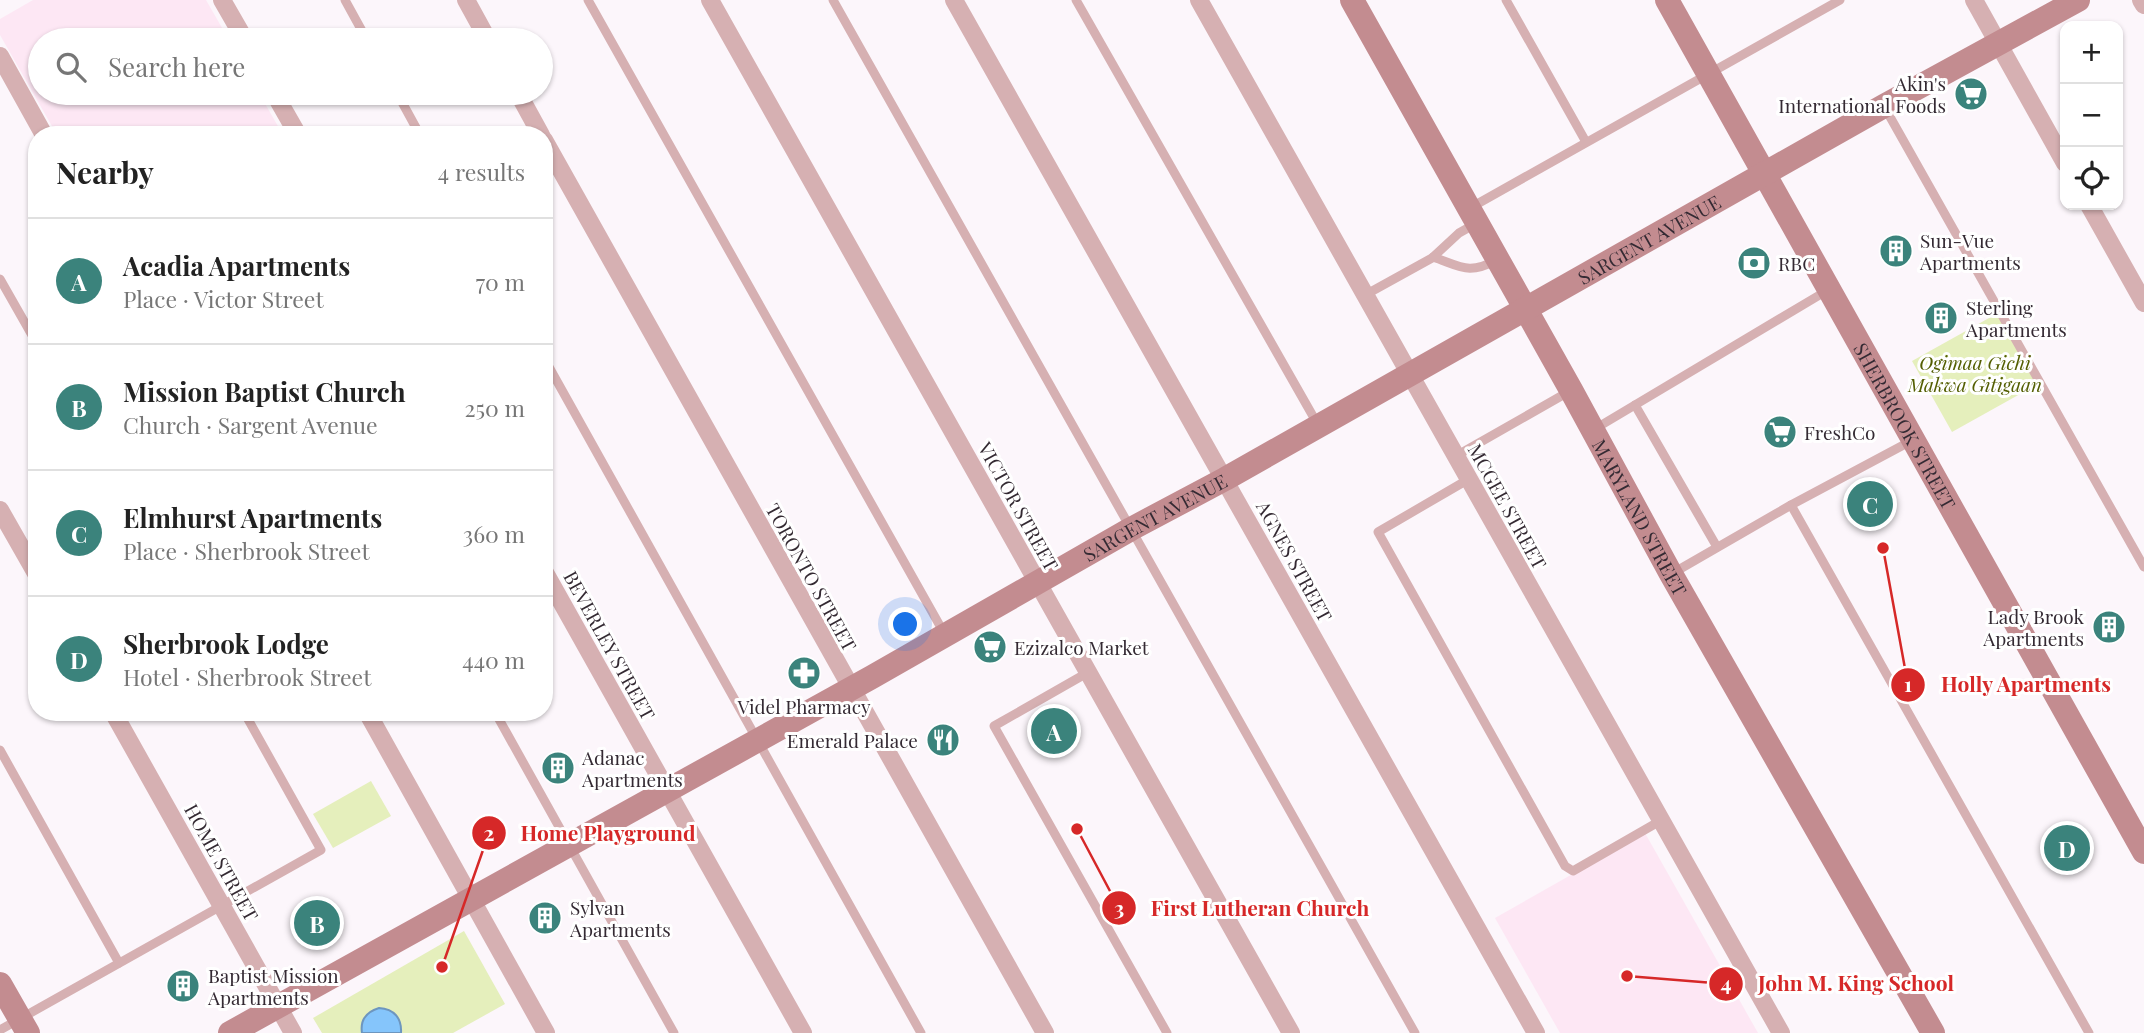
<!DOCTYPE html>
<html lang="en">
<head>
<meta charset="utf-8">
<style>
  :root { --surface:#fff; --page:#f6f6f6; --text:#222; --muted:#767676; --line:#e0e0e0; --accent:#3b837c }
  body { margin:0; font-family:"Playfair Display",serif; background:var(--page); color:var(--text) }
  .controls { position:absolute; right:21px; top:21px; display:grid; overflow:hidden; border-radius:14px; box-shadow:0 2px 5px #0004 }
  .controls button { width:63px; height:63px; display:grid; place-items:center; padding:0; border:0; border-bottom:2px solid var(--line); background:var(--surface); color:var(--text); font:35px sans-serif }
  .you { position:absolute; left:906px; top:625px; width:24px; height:24px; margin:-18px; border:5px solid #fff; border-radius:50%; background:#1a73e8; box-shadow:0 0 0 10px #1a73e833 }
  .badge { display:grid; place-items:center; width:46px; height:46px; border-radius:50%; background:var(--accent); color:#fff; font-size:23px; font-weight:700 }
  .pin { position:absolute; translate:-50% -50%; border:4px solid #fff; box-shadow:0 2px 7px #0006 }
  .list { margin:0; padding:0; list-style:none }
  h2 { display:flex; justify-content:space-between; align-items:center; height:91px; margin:0; padding:0 28px; font-size:30px }
  h2 small { font-size:23px; font-weight:400; color:var(--muted) }
  .list li { display:grid; grid-template-columns:46px 1fr auto; gap:21px; align-items:center; box-sizing:border-box; height:126px; padding:0 28px; border-top:2px solid var(--line) }
  .list b { display:block; font-size:26px; white-space:nowrap }
  .list p { margin:0; font-size:23px; white-space:nowrap; color:var(--muted) }
  .list em { font-size:23px; font-style:normal; color:var(--muted) }
  .icon { flex:none; width:38px; height:38px; fill:none; stroke:currentColor; stroke-width:2; stroke-linecap:round; stroke-linejoin:round }
  .map { position:relative; flex:none; width:2144px; height:1033px; overflow:hidden }
  .search { position:absolute; background:var(--surface); box-shadow:0 2px 5px #0004; left:28px; top:28px; width:525px; height:77px; display:flex; align-items:center; gap:18px; box-sizing:border-box; padding:0 24px; border-radius:38px; color:var(--muted); font-size:26px }
  .panel { position:absolute; background:var(--surface); box-shadow:0 2px 5px #0004; left:28px; top:126px; width:525px; height:595px; border-radius:28px }
  .map>svg:first-child { display:block }
  .education { fill:#fde7f4 }
  .green { fill:#e5efbc }
  .water { fill:#85c5fb; stroke:#6d96bf; stroke-width:2 }
  .lines { fill:none; stroke-linecap:round; stroke-linejoin:round }
  .lane { stroke:#d6b0b2; stroke-width:9 }
  .street { stroke:#d6b0b2; stroke-width:18 }
  .secondary { stroke:#c38c90; stroke-width:24 }
  .labels { text-anchor:middle; dominant-baseline:central; stroke-width:6; stroke-linejoin:round; paint-order:stroke }
  .poi-label { font-size:19px; fill:#342a33; stroke:#fff; text-anchor:start }
  .street-label { font-size:19px; fill:#342a33; stroke:#fff }
  .park-label { font-size:19px; font-style:italic; fill:#545f03; stroke:#fff }
  .leader { fill:none; stroke:#d62828; stroke-width:2.5 }
  .callout-dot { fill:#d62828; stroke:#fff; stroke-width:2.5 }
  .mark-label { font-size:21px; text-anchor:middle; font-weight:bold; fill:#fff }
  .callout-label { font-size:21px; text-anchor:middle; font-weight:bold; fill:#d62828; stroke:#fff; stroke-width:6; stroke-linejoin:round; paint-order:stroke }
</style>
</head>
<body>
<div class="map">
<svg width="2144" height="1033" viewBox="0 0 2144 1033">
  <rect width="100%" height="100%" fill="#fcf6fb"/>
  <!-- education -->
  <g class="education">
    <polygon points="33,0 206,0 229,40 40,40 40,93 259,93 283,135 57,135 0,35 0,19"/>
    <polygon points="1645,833 1758,1033 1560,1033 1495,918"/>
  </g>
  <!-- green -->
  <g class="green">
    <polygon points="1998,313 2038,384 1952,432 1912,361"/>
    <polygon points="371,781 391,816 333,848 313,814"/>
    <polygon points="464,931 505,1004 453,1033 322,1033 313,1018"/>
  </g>
  <!-- water -->
  <path class="water" d="M379 1008C394 1009 402 1018 401 1033H362C360 1020 366 1012 379 1008Z"/>
  <g class="lines">
    <!-- lane -->
    <g class="lane">
      <polyline points="345,0 367,40"/>
      <polyline points="588,0 944,633"/>
      <polyline points="833,0 1415,1033"/>
      <polyline points="1076,0 1318,425"/>
      <polyline points="1506,0 1586,142"/>
      <polyline points="397,93 420,135"/>
      <polyline points="1885,108 2144,567"/>
      <polyline points="1470,208 1840,0"/>
      <path d="M1433 257C1462 267 1468 275 1497 260"/>
      <polyline points="0,279 37,344"/>
      <polyline points="1365,295 1432,258 1459,233 1475,224"/>
      <polyline points="544,358 921,1033"/>
      <polyline points="1635,405 1717,547"/>
      <polyline points="1593,430 1828,290"/>
      <polyline points="1456,456 1570,391"/>
      <polyline points="1469,479 1378,532 1565,866 1573,871 1660,821"/>
      <polyline points="1791,505 2089,1033"/>
      <polyline points="1673,573 1791,505 1911,441"/>
      <polyline points="1087,673 994,726 1167,1033"/>
      <polyline points="495,712 674,1033"/>
      <polyline points="0,750 119,963"/>
      <polyline points="0,1030 321,850 244,712"/>
    </g>
    <!-- street -->
    <g class="street">
      <polyline points="222,0 245,40"/>
      <polyline points="466,0 488,40"/>
      <polyline points="710,0 1291,1033"/>
      <polyline points="954,0 1536,1033"/>
      <polyline points="1199,0 1781,1033"/>
      <polyline points="1974,0 2065,163"/>
      <polyline points="2141,0 2144,5"/>
      <polyline points="0,56 44,135"/>
      <polyline points="274,93 298,135"/>
      <polyline points="518,93 541,135"/>
      <polyline points="544,140 1045,1033"/>
      <polyline points="2089,205 2144,303"/>
      <polyline points="0,510 37,575"/>
      <polyline points="544,571 803,1033"/>
      <polyline points="113,712 293,1033"/>
      <polyline points="367,712 546,1033"/>
    </g>
    <!-- secondary -->
    <g class="secondary">
      <path id="s1" d="M1352 0 1571 390 1671 574 1933 1033"/>
      <path id="s2" d="M1667 0 2144 852"/>
      <polyline points="0,984 28,1033"/>
      <path id="s3" d="M230 1033 872 677 1131 529 1225 479 1884 106 2078 0"/>
    </g>
  </g>
  <!-- icons -->
  <defs>
    <symbol id="supermarket-disc" viewBox="-11 -11 22 22"><circle r="9.5" fill="#3b837c" stroke="#fff"/><path d="M-6-5.5h2.5l.6 2H6L4.5 2H-2.5L-4.4-4H-6ZM-1.5 3.2a1.3 1.3 0 1 0 .1 0ZM3 3.2a1.3 1.3 0 1 0 .1 0Z" fill="#fff"/></symbol>
    <symbol id="building-disc" viewBox="-11 -11 22 22"><circle r="9.5" fill="#3b837c" stroke="#fff"/><path d="M-4-6H4V6H1V3H-1V6H-4ZM-2.5-4.3h1.7v1.8h-1.7ZM.8-4.3h1.7v1.8H.8ZM-2.5-1h1.7V.8h-1.7ZM.8-1h1.7V.8H.8Z" fill="#fff"/></symbol>
    <symbol id="bank-disc" viewBox="-11 -11 22 22"><circle r="9.5" fill="#3b837c" stroke="#fff"/><path d="M-6-4H6V4H-6ZM0-2.3a2.3 2.3 0 1 0 0 4.6a2.3 2.3 0 1 0 0-4.6Z" fill="#fff"/></symbol>
    <symbol id="pharmacy-disc" viewBox="-11 -11 22 22"><circle r="9.5" fill="#3b837c" stroke="#fff"/><path d="M-2-6h4v4h4v4h-4v4h-4v-4h-4v-4h4Z" fill="#fff"/></symbol>
    <symbol id="restaurant-disc" viewBox="-11 -11 22 22"><circle r="9.5" fill="#3b837c" stroke="#fff"/><path d="M-5-6h1v4h1v-4h1v4h1v-4h1v5L-1.5 .5V6h-2V.5L-5-1ZM5-6V6H3V1.5H1.5Q1.5-4 5-6Z" fill="#fff"/></symbol>
  </defs>
  <g fill-rule="evenodd">
    <use href="#supermarket-disc" x="1952" y="75" width="38" height="38"/>
    <use href="#building-disc" x="1877" y="232" width="38" height="38"/>
    <use href="#bank-disc" x="1735" y="244" width="38" height="38"/>
    <use href="#building-disc" x="1922" y="299" width="38" height="38"/>
    <use href="#supermarket-disc" x="1761" y="413" width="38" height="38"/>
    <use href="#building-disc" x="2090" y="608" width="38" height="38"/>
    <use href="#supermarket-disc" x="971" y="628" width="38" height="38"/>
    <use href="#pharmacy-disc" x="785" y="654" width="38" height="38"/>
    <use href="#restaurant-disc" x="924" y="721" width="38" height="38"/>
    <use href="#building-disc" x="539" y="749" width="38" height="38"/>
    <use href="#building-disc" x="526" y="899" width="38" height="38"/>
    <use href="#building-disc" x="164" y="967" width="38" height="38"/>
  </g>
  <g class="labels">
    <!-- poi labels -->
    <g class="poi-label">
      <text x="1946" y="83" text-anchor="end">Akin's<tspan x="1946" dy="22">International Foods</tspan></text>
      <text x="1920" y="240">Sun-Vue<tspan x="1920" dy="22">Apartments</tspan></text>
      <text x="1778" y="263">RBC</text>
      <text x="1966" y="307">Sterling<tspan x="1966" dy="22">Apartments</tspan></text>
      <text x="1804" y="432">FreshCo</text>
      <text x="2084" y="616" text-anchor="end">Lady Brook<tspan x="2084" dy="22">Apartments</tspan></text>
      <text x="1014" y="647">Ezizalco Market</text>
      <text x="804" y="706" text-anchor="middle">Videl Pharmacy</text>
      <text x="918" y="740" text-anchor="end">Emerald Palace</text>
      <text x="582" y="757">Adanac<tspan x="582" dy="22">Apartments</tspan></text>
      <text x="570" y="907">Sylvan<tspan x="570" dy="22">Apartments</tspan></text>
      <text x="208" y="975">Baptist Mission<tspan x="208" dy="22">Apartments</tspan></text>
    </g>
    <!-- street labels -->
    <g class="street-label">
      <text stroke="none"><textPath href="#s3" startOffset="1626">SARGENT AVENUE</textPath></text>
      <text stroke="none"><textPath href="#s2" startOffset="488">SHERBROOK STREET</textPath></text>
      <text transform="translate(1019 506) rotate(61)">VICTOR STREET</text>
      <text transform="translate(1508 506) rotate(61)">MCGEE STREET</text>
      <text stroke="none"><textPath href="#s1" startOffset="592">MARYLAND STREET</textPath></text>
      <text stroke="none"><textPath href="#s3" startOffset="1059">SARGENT AVENUE</textPath></text>
      <text transform="translate(1295 561) rotate(61)">AGNES STREET</text>
      <text transform="translate(812 577) rotate(61)">TORONTO STREET</text>
      <text transform="translate(610 645) rotate(61)">BEVERLEY STREET</text>
      <text transform="translate(222 862) rotate(61)">HOME STREET</text>
    </g>
    <!-- park labels -->
    <g class="park-label">
      <text x="1975" y="362">Ogimaa Gichi<tspan x="1975" dy="22">Makwa Gitigaan</tspan></text>
    </g>
  </g>
  <!-- callouts -->
  <path class="leader" d="M1883 548L1908 685M442 967L489 833M1077 829L1119 908M1627 976L1726 984"/>
  <g class="callout-dot">
    <circle cx="1883" cy="548" r="7"/>
    <circle cx="442" cy="967" r="7"/>
    <circle cx="1077" cy="829" r="7"/>
    <circle cx="1627" cy="976" r="7"/>
    <circle cx="1908" cy="685" r="18"/>
    <circle cx="489" cy="833" r="18"/>
    <circle cx="1119" cy="908" r="18"/>
    <circle cx="1726" cy="984" r="18"/>
  </g>
  <g class="mark-label">
    <text x="1908" y="692">1</text>
    <text x="489" y="841">2</text>
    <text x="1119" y="916">3</text>
    <text x="1726" y="991">4</text>
  </g>
  <g class="callout-label">
    <text x="2026" y="692">Holly Apartments</text>
    <text x="608" y="841">Home Playground</text>
    <text x="1260" y="916">First Lutheran Church</text>
    <text x="1856" y="991">John M. King School</text>
  </g>
</svg>
<div class="controls">
<button>+</button>
<button>−</button>
<button><svg class="icon" aria-label="locate" viewBox="0 0 24 24"><circle cx="12" cy="12" r="6"/><path d="M12 2v4M12 18v4M2 12h4M18 12h4"/></svg></button>
</div>
<div class="you"></div>
<div class="pin badge" style="left:1054px;top:731px">A</div>
<div class="pin badge" style="left:317px;top:923px">B</div>
<div class="pin badge" style="left:1870px;top:504px">C</div>
<div class="pin badge" style="left:2067px;top:848px">D</div>
<div class="search"><svg class="icon" aria-label="search" viewBox="0 0 24 24"><circle cx="10" cy="10" r="6"/><path d="M15 15l6 6"/></svg>Search here</div>
<section class="panel">
<h2>Nearby<small>4 results</small></h2>
<ul class="list">
<li><span class="badge">A</span><div><b>Acadia Apartments</b><p>Place · Victor Street</p></div><em>70 m</em></li>
<li><span class="badge">B</span><div><b>Mission Baptist Church</b><p>Church · Sargent Avenue</p></div><em>250 m</em></li>
<li><span class="badge">C</span><div><b>Elmhurst Apartments</b><p>Place · Sherbrook Street</p></div><em>360 m</em></li>
<li><span class="badge">D</span><div><b>Sherbrook Lodge</b><p>Hotel · Sherbrook Street</p></div><em>440 m</em></li>
</ul>
</section>
</div>
</body>
</html>
